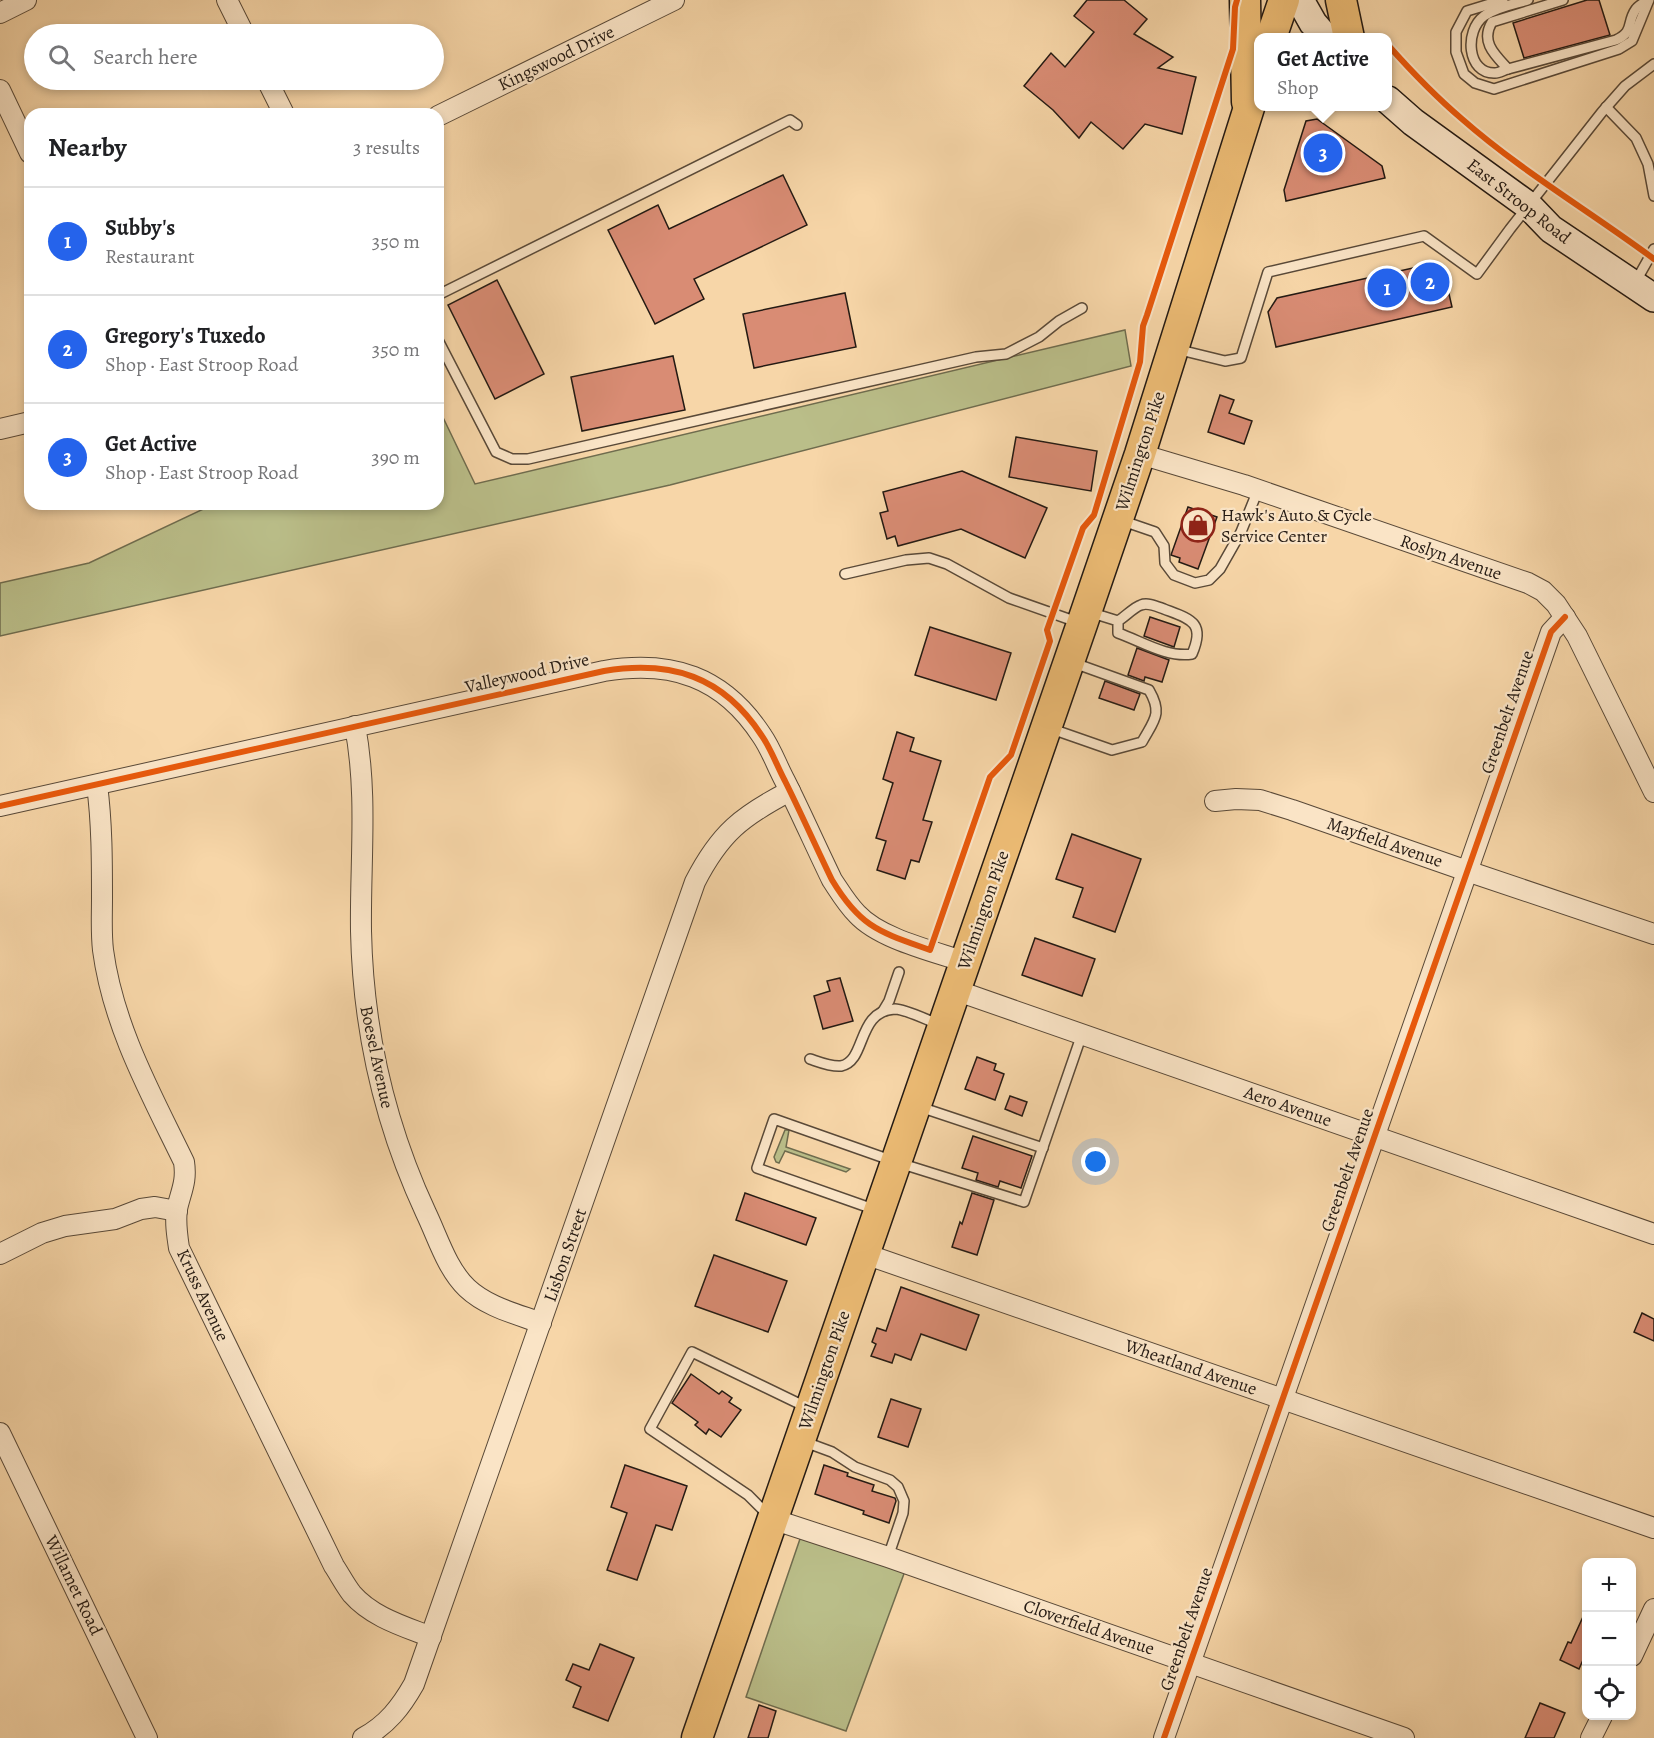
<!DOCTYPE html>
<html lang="en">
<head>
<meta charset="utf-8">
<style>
  :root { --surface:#fff; --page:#f2f2f2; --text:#202124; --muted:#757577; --line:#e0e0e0; --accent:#2563eb }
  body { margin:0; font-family:Alegreya,serif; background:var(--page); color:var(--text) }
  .controls { position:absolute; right:18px; bottom:18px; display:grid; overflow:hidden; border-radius:12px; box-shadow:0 3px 9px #0003 }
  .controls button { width:54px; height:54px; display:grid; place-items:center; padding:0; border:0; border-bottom:2px solid var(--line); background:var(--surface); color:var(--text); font:30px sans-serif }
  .you { position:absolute; left:1096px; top:1162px; width:21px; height:21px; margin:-15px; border:4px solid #fff; border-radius:50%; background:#1a73e8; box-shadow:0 0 0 9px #1a73e833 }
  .badge { display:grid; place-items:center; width:39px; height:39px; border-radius:50%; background:var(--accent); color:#fff; font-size:20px; font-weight:700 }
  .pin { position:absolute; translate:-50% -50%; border:3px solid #fff; box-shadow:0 2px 6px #0006 }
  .popup { position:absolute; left:1254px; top:33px; width:138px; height:78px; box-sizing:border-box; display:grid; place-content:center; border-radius:12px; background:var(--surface); filter:drop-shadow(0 2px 4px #0005); font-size:20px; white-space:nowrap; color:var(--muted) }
  .popup b { font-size:22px; color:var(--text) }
  .popup::after { content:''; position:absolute; left:50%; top:100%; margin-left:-12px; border:12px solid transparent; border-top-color:var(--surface) }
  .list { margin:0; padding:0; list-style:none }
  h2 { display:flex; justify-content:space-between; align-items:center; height:78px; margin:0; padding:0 24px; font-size:26px }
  h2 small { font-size:20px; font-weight:400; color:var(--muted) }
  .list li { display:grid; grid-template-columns:39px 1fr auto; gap:18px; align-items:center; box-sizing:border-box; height:108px; padding:0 24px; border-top:2px solid var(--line) }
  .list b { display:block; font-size:22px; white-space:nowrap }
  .list p { margin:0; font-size:20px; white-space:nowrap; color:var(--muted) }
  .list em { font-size:20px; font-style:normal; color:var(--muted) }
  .icon { flex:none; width:33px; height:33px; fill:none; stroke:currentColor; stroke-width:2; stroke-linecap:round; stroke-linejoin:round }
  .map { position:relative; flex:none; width:1654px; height:1738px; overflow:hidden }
  .search { position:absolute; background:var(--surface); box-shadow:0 3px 9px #0003; left:24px; top:24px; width:420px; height:66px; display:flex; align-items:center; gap:15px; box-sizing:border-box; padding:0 21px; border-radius:33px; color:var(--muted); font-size:22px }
  .panel { position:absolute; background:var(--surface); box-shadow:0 3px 9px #0003; left:24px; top:108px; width:420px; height:402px; border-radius:18px }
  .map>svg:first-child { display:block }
  .green { fill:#babe89; stroke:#6f6c4e; stroke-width:1.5 }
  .building { fill:#d98c74; stroke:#241a13; stroke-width:1.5 }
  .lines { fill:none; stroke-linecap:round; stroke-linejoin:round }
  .service-casing { stroke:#594938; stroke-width:12 }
  .minor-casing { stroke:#594938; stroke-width:22 }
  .secondary-casing { stroke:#241a13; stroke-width:30 }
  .primary-casing { stroke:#241a13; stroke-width:33 }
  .service { stroke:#fae4c6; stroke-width:9 }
  .minor { stroke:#fae4c6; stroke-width:20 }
  .secondary { stroke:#fae4c6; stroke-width:27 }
  .primary { stroke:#ecbb74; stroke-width:30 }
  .cycleway-casing { stroke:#fae4c6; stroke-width:10 }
  .cycleway { stroke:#e8590c; stroke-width:6 }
  .labels { text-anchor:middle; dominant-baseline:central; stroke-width:4.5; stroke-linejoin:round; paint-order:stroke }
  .street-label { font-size:18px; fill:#241a13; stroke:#fae4c6 }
  .poi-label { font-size:18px; fill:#241a13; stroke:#fae4c6; text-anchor:start }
</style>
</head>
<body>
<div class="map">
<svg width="1654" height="1738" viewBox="0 0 1654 1738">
  <rect width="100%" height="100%" fill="#f7d6a8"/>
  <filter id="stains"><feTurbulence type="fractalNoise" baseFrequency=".00333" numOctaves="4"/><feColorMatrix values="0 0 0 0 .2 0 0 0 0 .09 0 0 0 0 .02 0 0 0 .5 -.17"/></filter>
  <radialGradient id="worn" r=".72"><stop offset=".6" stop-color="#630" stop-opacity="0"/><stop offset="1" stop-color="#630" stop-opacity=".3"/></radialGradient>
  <!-- green -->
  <g class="green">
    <polygon points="1125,330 1131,366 670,485 0,636 0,583 89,563 214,504 438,504 438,407 475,484"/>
    <polygon points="785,1130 789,1130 786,1147 850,1169 846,1172 785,1151 779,1163 776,1162 774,1157"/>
    <polygon points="801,1536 905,1571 846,1731 746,1697"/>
  </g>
  <!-- building -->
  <g class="building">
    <polygon points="1087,0 1124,0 1147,19 1134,34 1173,57 1158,68 1196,77 1182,134 1145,124 1123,149 1091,122 1079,138 1053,110 1024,86 1051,53 1065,67 1094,32 1074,16"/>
    <polygon points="1587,0 1599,0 1610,35 1524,58 1513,23"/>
    <polygon points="1317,119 1382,166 1385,178 1286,201 1284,190 1306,121"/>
    <polygon points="783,175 807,225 694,279 704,299 655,324 608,230 658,205 669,229"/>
    <polygon points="1431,264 1444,272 1452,307 1276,347 1268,312 1277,298"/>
    <polygon points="497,280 544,374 495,399 448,305"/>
    <polygon points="845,293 856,347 754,368 743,314"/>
    <polygon points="673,356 685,410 582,431 571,377"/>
    <polygon points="1220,395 1234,400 1229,413 1252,421 1244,444 1208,432"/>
    <polygon points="1016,437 1097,451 1091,491 1009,477"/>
    <polygon points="962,471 1047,508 1025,558 961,529 898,546 895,536 887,539 880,513 888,511 883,492"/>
    <polygon points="1188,507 1217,517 1198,569 1179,562 1180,558 1171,555"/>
    <polygon points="1150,617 1180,627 1174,647 1144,636"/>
    <polygon points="930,627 1011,653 996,700 915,675"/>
    <polygon points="1137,648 1169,660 1162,682 1145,677 1144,681 1128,675"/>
    <polygon points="1105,681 1140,694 1134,710 1099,698"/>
    <polygon points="897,732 914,738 910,751 941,761 923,820 932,822 919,862 911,860 905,879 877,870 886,841 876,838 893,783 883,779"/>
    <polygon points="1072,834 1141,859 1115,932 1073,917 1083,888 1056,879"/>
    <polygon points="1035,938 1095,959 1082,996 1022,975"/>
    <polygon points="840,978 853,1021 823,1029 814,996 830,991 827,981"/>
    <polygon points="977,1057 996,1064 994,1070 1004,1074 995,1100 965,1089"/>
    <polygon points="1010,1096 1027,1102 1022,1116 1005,1109"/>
    <polygon points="973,1136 1032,1156 1021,1188 1000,1181 998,1187 976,1180 978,1173 962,1168"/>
    <polygon points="745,1193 816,1218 806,1245 736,1220"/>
    <polygon points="972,1193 994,1200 977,1255 952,1247 960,1222 962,1224"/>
    <polygon points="714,1255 787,1281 768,1332 695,1306"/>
    <polygon points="901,1287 979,1315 966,1350 921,1334 911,1360 895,1354 892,1363 871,1356 876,1344 872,1342 877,1328 886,1331"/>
    <polygon points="1642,1313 1654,1319 1654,1341 1634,1332"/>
    <polygon points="691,1374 719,1394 722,1391 732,1398 729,1402 741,1410 721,1437 709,1429 706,1434 695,1425 698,1422 672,1403"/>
    <polygon points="891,1399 921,1409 908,1447 878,1437"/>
    <polygon points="625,1465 687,1486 672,1530 656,1525 637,1580 607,1570 627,1513 611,1507"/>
    <polygon points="824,1465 848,1473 847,1476 874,1485 872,1491 895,1498 896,1501 889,1523 863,1514 864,1511 815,1494"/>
    <polygon points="1587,1608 1587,1651 1579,1669 1560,1660 1568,1642 1571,1643"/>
    <polygon points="600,1644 634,1658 608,1721 573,1707 581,1687 566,1680 573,1664 589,1670"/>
    <polygon points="1540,1703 1565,1713 1554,1738 1525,1738"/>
    <polygon points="759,1705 776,1711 768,1738 748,1738"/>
  </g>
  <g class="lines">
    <defs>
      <g id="service">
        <polyline points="1503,0 1467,11 1456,32 1456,52 1464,74 1475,83 1494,89 1619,49 1632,41 1649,0"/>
        <path d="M1563 0 1492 22C1480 42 1495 55 1508 69L1616 40C1635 31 1626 23 1636 9 1638 6 1644 3 1647 0"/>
        <path d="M1508 69C1504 70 1499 73 1495 73 1467 74 1464 31 1484 16 1496 7 1515 4 1528 0"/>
        <polyline points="1606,107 1636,138 1648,164 1654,196"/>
        <polyline points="1636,281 1654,249"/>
        <polyline points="438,295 790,120 797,125"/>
        <polyline points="438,340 496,452 512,459 528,459 976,357 1006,354 1039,337 1059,321 1082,308"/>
        <polyline points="1176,349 1225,361 1241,358 1268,272 1424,236 1477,274 1510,229 1602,112 1625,86 1654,64"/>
        <polyline points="1123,521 1155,532 1164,546 1165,563 1174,575 1195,583 1209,580 1220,569 1241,532 1258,490"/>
        <polyline points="845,574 906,560 929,558 947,564 1009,598 1077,622"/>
        <path d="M1089 612 1118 621C1125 617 1134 607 1141 605 1148 602 1158 607 1164 609 1190 619 1206 622 1192 654 1167 658 1141 641 1118 633V621"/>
        <path d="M1049 728 1112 750 1142 742C1154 720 1163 714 1149 690L1074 663"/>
        <polyline points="883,1011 889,1001 899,972"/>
        <path d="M810 1059C819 1062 831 1067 841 1066 867 1061 856 1011 895 1009 905 1009 927 1020 938 1024"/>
        <polyline points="920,1107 1043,1148"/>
        <polyline points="876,1210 757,1168 774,1119 896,1162 1024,1202 1082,1034"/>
        <polyline points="805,1442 832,1452 855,1467 890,1480 898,1487 904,1501 903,1513 888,1557"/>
        <polyline points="768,1515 748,1495 650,1429 692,1352 806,1407"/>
      </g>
      <g id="minor">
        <polyline points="227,0 244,34"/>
        <polyline points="0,13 26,0"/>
        <polyline points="267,80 284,114"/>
        <polyline points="0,90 30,153"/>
        <polyline points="438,116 674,0"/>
        <polyline points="0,429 30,422"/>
        <polyline points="1140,454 1244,485 1528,583 1543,591 1556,604 1577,636 1654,792"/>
        <path d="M355 726C368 794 360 862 361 931 363 1028 385 1125 426 1213 438 1238 447 1269 467 1288 487 1307 517 1314 541 1323"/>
        <path d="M97 785C102 823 102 861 102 899 102 916 101 933 103 950 113 1026 151 1094 184 1162 187 1182 181 1191 177 1209 175 1222 177 1235 179 1248L334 1566C340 1575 345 1585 352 1594 372 1617 403 1626 431 1637"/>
        <polyline points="1215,801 1236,799 1260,800 1292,810 1467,871 1654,934"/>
        <path d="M0 806 604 671C671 660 723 676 762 736 771 749 777 766 785 781 801 813 816 847 832 880 840 892 847 904 857 914 880 939 933 951 965 962"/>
        <polyline points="955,990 1654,1234"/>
        <polyline points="0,1254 42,1233 65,1226 115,1219 141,1209 155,1207 177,1211"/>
        <polyline points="865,1254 1654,1528"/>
        <polyline points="0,1433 147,1738"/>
        <polyline points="772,1519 888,1557 1404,1738"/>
        <polyline points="1632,1656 1654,1609"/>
        <path d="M363 1738C387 1725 401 1707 414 1684L695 882C720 833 742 816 790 791"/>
        <polyline points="1164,1738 1551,632 1565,617"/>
        <polyline points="1591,1738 1602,1716"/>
      </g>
      <g id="secondary">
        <polyline points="1300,0 1313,23 1326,38"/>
        <polyline points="1388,100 1413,122 1529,206 1551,229 1654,298"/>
      </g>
      <g id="primary">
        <polyline points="1245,0 1247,102"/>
        <polyline points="1341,0 1349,38"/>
        <polyline points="1271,38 1284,0"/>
        <polyline points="697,1738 1082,624 1140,454 1258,79"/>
      </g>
    </defs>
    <!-- service casing -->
    <use href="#service" class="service-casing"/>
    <!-- minor casing -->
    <use href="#minor" class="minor-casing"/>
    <!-- secondary casing -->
    <use href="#secondary" class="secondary-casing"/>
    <!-- primary casing -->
    <use href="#primary" class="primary-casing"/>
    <!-- service -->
    <use href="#service" class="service"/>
    <!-- minor -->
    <use href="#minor" class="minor"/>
    <!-- secondary -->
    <use href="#secondary" class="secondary"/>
    <!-- primary -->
    <use href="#primary" class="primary"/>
    <defs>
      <g id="cycleway">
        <path d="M1388 45C1411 71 1435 96 1462 119 1521 171 1591 212 1654 259"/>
        <path d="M0 806 604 671C671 660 723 676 762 736 771 749 777 766 785 781 801 813 816 847 832 880 861 928 880 932 930 950L990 777 1011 755 1050 641 1047 630 1083 528 1094 515 1140 362 1143 326 1147 315 1233 49 1235 7 1237 0"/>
        <polyline points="1164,1738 1551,632 1565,617"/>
      </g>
    </defs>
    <!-- cycleway casing -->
    <use href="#cycleway" class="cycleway-casing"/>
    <!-- cycleway -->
    <use href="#cycleway" class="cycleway"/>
  </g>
  <!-- icons -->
  <defs>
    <symbol id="shop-ring" viewBox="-11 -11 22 22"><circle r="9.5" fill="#fae4c6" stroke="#8f2418" stroke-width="1.5"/><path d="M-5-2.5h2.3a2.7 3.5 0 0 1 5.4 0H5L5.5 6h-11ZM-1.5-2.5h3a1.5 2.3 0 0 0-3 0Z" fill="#8f2418"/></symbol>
  </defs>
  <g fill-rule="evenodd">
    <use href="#shop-ring" x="1179" y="506" width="38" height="38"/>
  </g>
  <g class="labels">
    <!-- street labels -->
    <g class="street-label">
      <text transform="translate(556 58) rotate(-26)">Kingswood Drive</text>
      <text transform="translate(1519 201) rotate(38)">East Stroop Road</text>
      <text transform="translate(1140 451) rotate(-72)">Wilmington Pike</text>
      <text transform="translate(1451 557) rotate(19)">Roslyn Avenue</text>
      <text transform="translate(527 673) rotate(-13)">Valleywood Drive</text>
      <text transform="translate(1507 712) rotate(-71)">Greenbelt Avenue</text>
      <text transform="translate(1385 842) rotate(19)">Mayfield Avenue</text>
      <text transform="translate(983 910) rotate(-71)">Wilmington Pike</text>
      <text transform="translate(377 1057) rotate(78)">Boesel Avenue</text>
      <text transform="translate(1288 1106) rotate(19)">Aero Avenue</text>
      <text transform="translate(1347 1170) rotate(-71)">Greenbelt Avenue</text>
      <text transform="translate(565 1255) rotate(-71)">Lisbon Street</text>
      <text transform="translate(203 1295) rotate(65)">Kruss Avenue</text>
      <text transform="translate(1191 1367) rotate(19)">Wheatland Avenue</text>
      <text transform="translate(824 1370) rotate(-71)">Wilmington Pike</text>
      <text transform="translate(74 1585) rotate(64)">Willamet Road</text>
      <text transform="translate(1089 1627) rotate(19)">Cloverfield Avenue</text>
      <text transform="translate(1186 1629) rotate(-71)">Greenbelt Avenue</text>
    </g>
    <!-- poi labels -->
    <g class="poi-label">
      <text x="1221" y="515">Hawk's Auto &amp; Cycle<tspan x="1221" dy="21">Service Center</tspan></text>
    </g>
  </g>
  <rect width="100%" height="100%" filter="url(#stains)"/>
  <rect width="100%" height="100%" fill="url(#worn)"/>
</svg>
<div class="controls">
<button>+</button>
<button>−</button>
<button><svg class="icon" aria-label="locate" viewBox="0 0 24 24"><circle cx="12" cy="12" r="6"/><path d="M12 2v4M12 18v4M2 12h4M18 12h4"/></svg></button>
</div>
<div class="you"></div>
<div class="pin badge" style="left:1387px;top:288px">1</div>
<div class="pin badge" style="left:1430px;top:282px">2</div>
<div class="pin badge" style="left:1323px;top:153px">3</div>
<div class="popup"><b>Get Active</b>Shop</div>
<div class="search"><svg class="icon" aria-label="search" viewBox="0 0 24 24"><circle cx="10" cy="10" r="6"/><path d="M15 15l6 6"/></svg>Search here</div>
<section class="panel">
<h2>Nearby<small>3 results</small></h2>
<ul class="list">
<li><span class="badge">1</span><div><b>Subby's</b><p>Restaurant</p></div><em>350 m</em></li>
<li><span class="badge">2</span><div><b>Gregory's Tuxedo</b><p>Shop · East Stroop Road</p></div><em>350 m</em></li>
<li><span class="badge">3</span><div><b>Get Active</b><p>Shop · East Stroop Road</p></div><em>390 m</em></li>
</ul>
</section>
</div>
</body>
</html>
